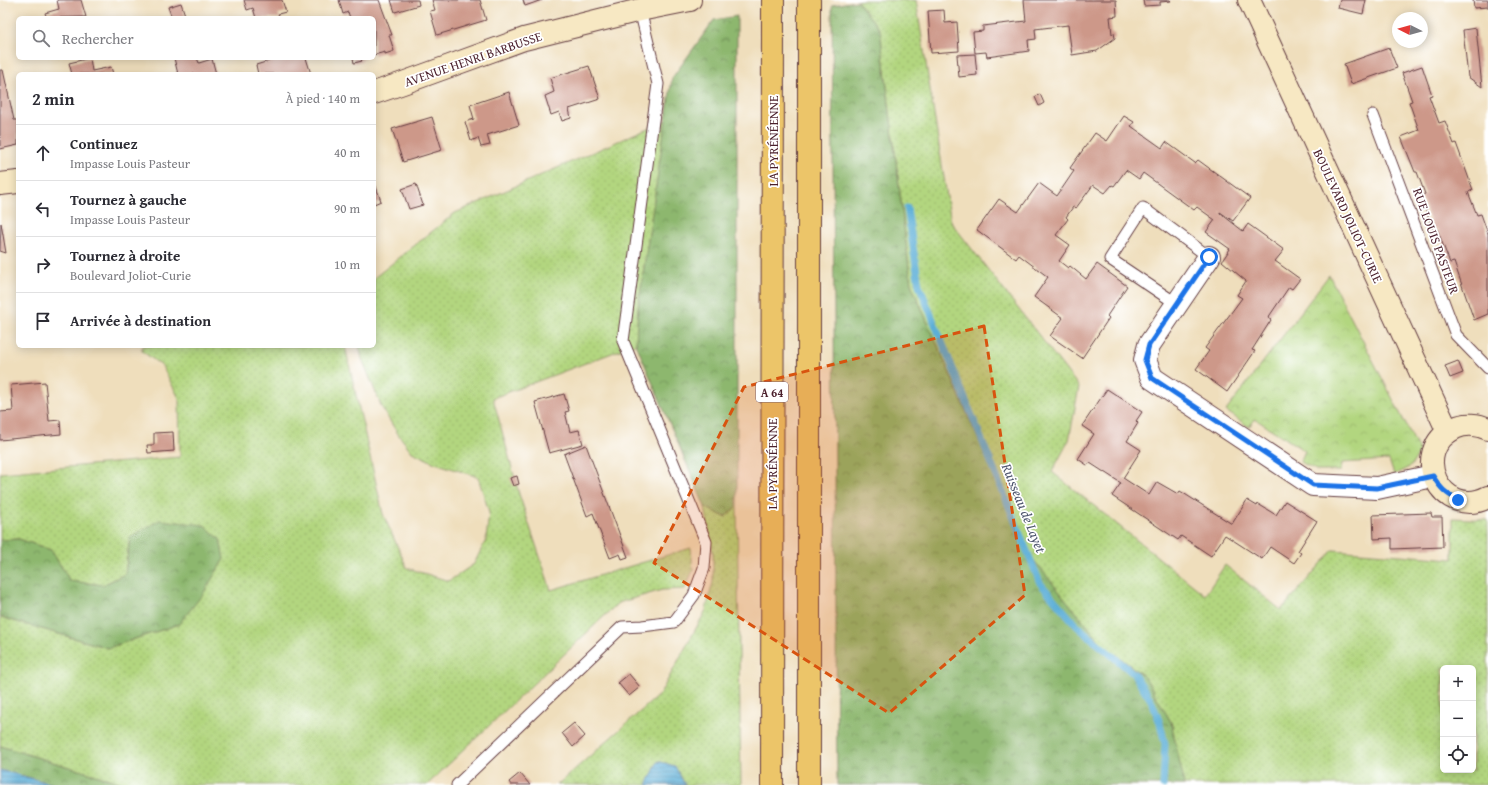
<!DOCTYPE html>
<html lang="fr">
<head>
<meta charset="utf-8">
<style>
  :root { --surface:#fff; --page:#f7f7f7; --text:#2b2b33; --muted:#7c7c81; --line:#e1e1e2 }
  body { margin:0; font-family:"Gentium Book Plus",serif; background:var(--page); color:var(--text) }
  .controls { position:absolute; right:12px; bottom:12px; display:grid; overflow:hidden; border-radius:6px; box-shadow:0 2px 10px #0003 }
  .controls button { width:36px; height:36px; display:grid; place-items:center; padding:0; border:0; border-bottom:1px solid var(--line); background:var(--surface); color:var(--text); font:20px sans-serif }
  .compass { position:absolute; left:1392px; top:12px; width:36px; height:36px; border-radius:50%; background:var(--surface); box-shadow:0 2px 10px #0003; rotate:276deg }
  .stop { position:absolute; width:12px; height:12px; margin:-9px; border:3px solid #1a73e8; border-radius:50%; background:#fff }
  .stop.end { background:#1a73e8; border-color:#fff; box-shadow:0 1px 4px #0008 }
  .list { margin:0; padding:0; list-style:none }
  h2 { display:flex; justify-content:space-between; align-items:center; height:52px; margin:0; padding:0 16px; font-size:17px }
  h2 small { font-size:13px; font-weight:400; color:var(--muted) }
  .list li { display:grid; grid-template-columns:26px 1fr auto; gap:12px; align-items:center; box-sizing:border-box; height:56px; padding:0 16px; border-top:1px solid var(--line) }
  .list b { display:block; font-size:15px; white-space:nowrap }
  .list p { margin:0; font-size:13px; white-space:nowrap; color:var(--muted) }
  .list em { font-size:13px; font-style:normal; color:var(--muted) }
  .icon { flex:none; width:22px; height:22px; fill:none; stroke:currentColor; stroke-width:2; stroke-linecap:round; stroke-linejoin:round }
  .map { position:relative; flex:none; width:1488px; height:785px; overflow:hidden }
  .search { position:absolute; background:var(--surface); box-shadow:0 2px 10px #0003; left:16px; top:16px; width:360px; height:44px; display:flex; align-items:center; gap:10px; box-sizing:border-box; padding:0 14px; border-radius:6px; color:var(--muted); font-size:15px }
  .panel { position:absolute; background:var(--surface); box-shadow:0 2px 10px #0003; left:16px; top:72px; width:360px; height:276px; border-radius:6px }
  .map>svg:first-child { display:block }
  .grass { fill:url(#grass-dots); stroke:#7e7a55; fill-rule:evenodd }
  .forest { fill:url(#forest-crowns); stroke:#6c6b4c }
  .park { fill:url(#park-crowns); stroke:#7e7a55 }
  .water { fill:url(#water-rules); stroke:#526681 }
  .lines { fill:none; stroke-linecap:round; stroke-linejoin:round }
  .stream { stroke:#5baed7; stroke-width:7 }
  .building { fill:#cd9889 }
  .service-casing { stroke:#633c41; stroke-width:13 }
  .minor-casing { stroke:#633c41; stroke-width:24 }
  .secondary-casing { stroke:#633c41; stroke-width:24 }
  .motorway-casing { stroke:#633c41; stroke-width:24 }
  .service { stroke:#fff; stroke-width:11 }
  .minor { stroke:#fff; stroke-width:22 }
  .secondary { stroke:#f7e8c3; stroke-width:22 }
  .motorway { stroke:#ecc569; stroke-width:22 }
  .route { stroke:#1a73e8; stroke-width:5 }
  .marked { fill:#d8530f; fill-opacity:0.2; stroke:#d8530f; stroke-width:3; stroke-dasharray:8 5; stroke-linejoin:round }
  .labels { text-anchor:middle; dominant-baseline:central; stroke-width:3.5; stroke-linejoin:round; paint-order:stroke }
  .shield { fill:#fff; stroke:#80626b; stroke-width:1 }
  .shield-label { font-size:12px; font-weight:bold; fill:#4a1f2b }
  .street-label { font-size:13px; fill:#4a1f2b; stroke:#fff }
  .water-label { font-size:14px; font-style:italic; fill:#515870; stroke:#fff }
</style>
</head>
<body>
<div class="map">
<svg width="1488" height="785" viewBox="0 0 1488 785">
  <defs>
    <pattern id="grass-dots" width="8" height="8" patternUnits="userSpaceOnUse"><rect width="8" height="8" fill="#b2d67f"/><path d="M2 2h.1M6 6h.1" fill="none" stroke="#9bb76e" stroke-width="1.8" stroke-linecap="round"/></pattern>
    <pattern id="forest-crowns" width="20" height="18" patternUnits="userSpaceOnUse"><rect width="20" height="18" fill="#8db76e"/><path d="M2 6a3 3 0 1 1 6 0M12 15a3 3 0 1 1 6 0" fill="none" stroke="#75945b"/></pattern>
    <pattern id="park-crowns" width="20" height="18" patternUnits="userSpaceOnUse"><rect width="20" height="18" fill="#b2d67f"/><path d="M2 6a3 3 0 1 1 6 0M12 15a3 3 0 1 1 6 0" fill="none" stroke="#9bb76e"/></pattern>
    <pattern id="water-rules" width="6" height="5" patternUnits="userSpaceOnUse"><rect width="6" height="5" fill="#5baed7"/><path d="M0 2.5h6" fill="none" stroke="#4d8daf"/></pattern>
  </defs>
  <rect width="100%" height="100%" fill="#fff"/>
  <filter id="ink" filterUnits="userSpaceOnUse"><feTurbulence type="fractalNoise" baseFrequency=".025" numOctaves="2"/><feDisplacementMap in="SourceGraphic" scale="8" xChannelSelector="R" yChannelSelector="G"/><feConvolveMatrix kernelMatrix="1 2 1 2 8 2 1 2 1" color-interpolation-filters="sRGB"/></filter>
  <filter id="wash" filterUnits="userSpaceOnUse"><feTurbulence type="fractalNoise" baseFrequency=".012" numOctaves="4" result="noise"/><feDisplacementMap in="SourceGraphic" scale="16" xChannelSelector="R" yChannelSelector="G"/><feGaussianBlur stdDeviation="0.9" result="paint"/><feColorMatrix in="noise" values="0 0 0 0 0 0 0 0 0 0 0 0 0 0 0 0 0 1.4 0 .05"/><feComposite in="paint" operator="in"/></filter>
  <g filter="url(#wash)">
    <rect width="100%" height="100%" fill="#efdebc"/>
    <!-- grass -->
    <g class="grass">
      <path d="M861 0H916L951 222 1079 387 1069 440 1052 472 1205 595 1225 565 1281 610 1333 550 1453 559V518L1488 520V785H1183V782L1171 722 1145 677 1102 644 1027 552 911 284 880 30 857 1ZM1443 668H1473V770H1443Z"/>
      <polygon points="666,120 638,308 636,344 493,398 519,494 551,590 691,548 693,570 685,589 662,590 618,603 427,785 128,785 0,746 0,617 108,648 179,624 130,537 125,574 103,585 70,581 51,550 19,539 0,540 0,473 180,457 179,398 162,366 142,351 142,346 345,346 383,514 407,568 449,581 474,564 486,540 489,512 478,477 435,463 412,452 398,434 382,408 362,359 359,346 374,346 374,278 455,213"/>
      <polygon points="737,506 741,785 557,785 660,694 706,610 713,582 713,554 705,507 725,517"/>
    </g>
    <!-- forest -->
    <g class="forest">
      <polygon points="857,1 880,30 911,284 1027,552 1102,644 1145,677 1171,722 1184,782 1183,785 837,785 832,5"/>
      <polygon points="737,16 737,506 725,517 705,507 636,344 638,308 672,78 714,20"/>
      <polygon points="160,520 204,525 220,539 224,559 203,594 179,624 108,648 0,617 0,540 19,539 51,550 70,581 103,585 125,574 130,537"/>
      <polygon points="0,746 128,785 57,785 0,770"/>
    </g>
    <!-- park -->
    <polygon class="park" points="1329,275 1420,452 1411,466 1394,475 1389,460 1342,463 1341,471 1318,471 1300,462 1305,451 1255,419 1249,427 1226,411"/>
    <!-- water -->
    <g class="water">
      <polygon points="658,761 675,766 685,785 647,785"/>
      <polygon points="0,770 57,785 0,785"/>
    </g>
    <g class="lines">
      <!-- stream -->
      <polyline class="stream" points="907,208 919,285 1040,583 1077,626 1134,674 1151,700 1160,723 1165,744 1163,785"/>
    </g>
    <g id="blocks">
      <!-- building -->
      <g class="building">
        <polygon points="57,0 81,0 86,17 47,18 45,13 59,9"/>
        <polygon points="244,0 282,0 286,12 278,14 280,18 256,18 253,8 247,10"/>
        <polygon points="339,0 379,0 392,35 389,35 394,51 385,54 385,52 374,55 374,18 350,18 348,12 343,14"/>
        <polygon points="391,0 418,0 419,5 395,12"/>
        <polygon points="432,0 480,0 486,20 437,35 430,11 435,10"/>
        <polygon points="523,0 542,0 525,6"/>
        <polygon points="1024,0 1116,0 1117,16 1110,17 1112,34 1114,33 1115,38 1097,51 1072,55 1068,25 1035,29 1036,39 1028,40 1029,51 987,57 986,52 975,53 973,32 983,31 983,26 1026,21"/>
        <polygon points="1143,0 1170,0 1171,1 1160,2 1160,5 1144,6"/>
        <polygon points="1340,0 1366,0 1363,14 1338,8"/>
        <polygon points="1473,0 1488,0 1488,7 1474,8"/>
        <polygon points="181,3 186,18 172,18 168,7"/>
        <polygon points="944,10 945,23 957,22 959,51 931,53 928,11"/>
        <polygon points="1476,28 1482,87 1468,77 1463,30"/>
        <polygon points="1389,48 1397,68 1351,84 1344,64"/>
        <polygon points="975,54 977,75 959,77 957,55"/>
        <polygon points="90,58 92,71 111,67 113,74 72,74 69,63"/>
        <polygon points="174,58 197,58 199,63 212,59 216,74 178,74"/>
        <polygon points="268,58 306,58 311,74 258,74 256,65 269,61"/>
        <polygon points="353,58 365,58 361,60 362,61 354,63"/>
        <polygon points="589,66 600,99 569,109 571,118 562,121 559,112 551,115 545,96 554,92 550,78"/>
        <polygon points="1422,66 1432,95 1429,96 1439,123 1445,121 1454,144 1456,143 1473,190 1468,192 1477,215 1481,214 1488,234 1488,314 1474,320 1454,262 1450,263 1437,229 1433,230 1421,196 1425,194 1417,172 1415,172 1401,137 1419,130 1409,102 1412,101 1402,73"/>
        <polygon points="0,70 3,70 14,120 18,120 18,145 0,149"/>
        <polygon points="509,92 519,125 487,135 490,145 481,147 478,138 471,141 465,122 474,119 470,105"/>
        <polygon points="1040,94 1044,103 1039,106 1035,97"/>
        <polygon points="1124,116 1134,122 1131,126 1162,148 1166,142 1195,163 1198,160 1250,198 1233,221 1220,212 1220,213 1243,231 1248,224 1284,250 1275,261 1300,279 1292,289 1289,287 1268,318 1271,320 1252,350 1255,351 1227,392 1196,369 1209,351 1205,348 1242,298 1237,295 1246,281 1222,261 1230,249 1206,232 1215,220 1197,207 1194,210 1143,173 1139,179 1126,170 1114,186 1112,185 1105,193 1093,185 1076,208 1073,207 1066,217 1068,219 1056,235 1070,245 1059,261 1068,268 1070,266 1086,279 1097,264 1127,286 1107,316 1109,318 1082,358 1050,336 1063,318 1034,297 1048,277 1019,255 1016,259 977,230 999,199 1018,212 1039,183 1057,196 1074,171 1070,168 1095,133 1107,141"/>
        <polygon points="432,117 442,150 403,162 392,129"/>
        <polygon points="374,181 381,201 374,204"/>
        <polygon points="416,184 423,205 409,209 402,189"/>
        <polygon points="1,223 6,253 0,251"/>
        <polygon points="1458,361 1463,373 1450,378 1445,366"/>
        <polygon points="45,382 49,421 60,420 61,434 0,440 0,412 13,411 11,385"/>
        <polygon points="1107,389 1142,412 1136,421 1138,423 1127,441 1141,450 1123,478 1149,495 1157,482 1178,494 1180,491 1232,524 1247,500 1257,506 1258,504 1276,515 1285,501 1317,521 1298,551 1301,553 1294,563 1270,547 1262,559 1225,535 1211,556 1181,536 1178,540 1112,496 1121,483 1090,463 1087,465 1078,459 1094,434 1082,426"/>
        <polygon points="564,394 569,411 565,412 570,432 579,430 583,444 549,453 535,402"/>
        <polygon points="173,432 174,451 148,453 147,445 154,445 154,433"/>
        <polygon points="586,445 628,557 622,559 620,554 610,558 593,513 587,516 564,454"/>
        <polygon points="517,476 519,484 513,486 510,478"/>
        <polygon points="1431,513 1432,517 1442,517 1443,547 1392,549 1392,538 1374,539 1373,515"/>
        <polygon points="629,674 640,687 629,696 618,683"/>
        <polygon points="574,723 585,736 573,747 562,733"/>
        <polygon points="520,773 530,785 511,785 509,782"/>
      </g>
    </g>
  </g>
  <g filter="url(#ink)">
    <use href="#blocks" fill-opacity="0" stroke="#633c41" stroke-width="1"/>
    <g class="lines">
      <defs>
        <g id="service">
          <polyline points="1373,115 1456,335 1488,368"/>
          <polyline points="1177,304 1110,259 1143,208 1209,257"/>
          <polyline points="457,785 622,627 642,626 674,622 694,595 704,568 706,542 623,341 658,84 640,10"/>
        </g>
        <polyline id="minor" points="1209,257 1149,345 1145,360 1152,378 1313,485 1377,488 1433,476"/>
        <g id="secondary">
          <polyline points="1249,0 1448,432"/>
          <polyline points="374,93 403,83 524,39 640,10 690,0"/>
          <polyline points="0,184 18,182"/>
          <path d="M1488 429C1478 424 1465 423 1455 428 1407 452 1442 521 1488 497"/>
        </g>
        <g id="motorway">
          <polyline points="772,785 773,0"/>
          <polyline points="809,785 809,0"/>
        </g>
      </defs>
      <!-- service casing -->
      <use href="#service" class="service-casing"/>
      <!-- minor casing -->
      <use href="#minor" class="minor-casing"/>
      <!-- secondary casing -->
      <use href="#secondary" class="secondary-casing"/>
      <!-- motorway casing -->
      <use href="#motorway" class="motorway-casing"/>
      <!-- service -->
      <use href="#service" class="service"/>
      <!-- minor -->
      <use href="#minor" class="minor"/>
      <!-- secondary -->
      <use href="#secondary" class="secondary"/>
      <!-- motorway -->
      <use href="#motorway" class="motorway"/>
    </g>
  </g>
  <g class="lines" filter="url(#ink)">
    <!-- route -->
    <path class="route" d="M1209 257 1149 345 1145 360 1152 378 1313 485 1377 488 1433 476C1440 488 1446 494 1458 500"/>
  </g>
  <!-- marked area -->
  <path class="marked" d="M984 326 1025 595 889 713 654 563 744 387Z"/>
  <g class="labels">
    <!-- shield labels -->
    <rect class="shield" x="756" y="382" width="32" height="20" rx="3"/>
    <g class="shield-label">
      <text x="772" y="392">A 64</text>
    </g>
    <!-- street labels -->
    <g class="street-label">
      <text transform="translate(473 59) rotate(-19)">AVENUE HENRI BARBUSSE</text>
      <text transform="translate(773 141) rotate(-90)">LA PYRÉNÉENNE</text>
      <text transform="translate(1348 216) rotate(65)">BOULEVARD JOLIOT-CURIE</text>
      <text transform="translate(1436 241) rotate(70)">RUE LOUIS PASTEUR</text>
      <text transform="translate(772 464) rotate(-90)">LA PYRÉNÉENNE</text>
    </g>
    <!-- water labels -->
    <g class="water-label">
      <text transform="translate(1024 508) rotate(68)">Ruisseau de Layet</text>
    </g>
  </g>
</svg>
<div class="controls">
<button>+</button>
<button>−</button>
<button><svg class="icon" aria-label="locate" viewBox="0 0 24 24"><circle cx="12" cy="12" r="6"/><path d="M12 2v4M12 18v4M2 12h4M18 12h4"/></svg></button>
</div>
<svg class="compass" viewBox="-18 -18 36 36"><path d="M0-13l5 13h-10z" fill="#e53935"/><path d="M0 13l5-13h-10z" fill="#7c7c81"/></svg>
<div class="stop" style="left:1209px;top:257px"></div>
<div class="stop end" style="left:1458px;top:500px"></div>
<div class="search"><svg class="icon" aria-label="search" viewBox="0 0 24 24"><circle cx="10" cy="10" r="6"/><path d="M15 15l6 6"/></svg>Rechercher</div>
<section class="panel">
<h2>2 min<small>À pied · 140 m</small></h2>
<ul class="list">
<li><svg class="icon" aria-label="ahead" viewBox="0 0 24 24"><path d="M12 20V5M6 11l6-6 6 6"/></svg><div><b>Continuez</b><p>Impasse Louis Pasteur</p></div><em>40 m</em></li>
<li><svg class="icon" aria-label="left" viewBox="0 0 24 24"><path d="M17 20v-9H6M10 6l-5 5 5 5"/></svg><div><b>Tournez à gauche</b><p>Impasse Louis Pasteur</p></div><em>90 m</em></li>
<li><svg class="icon" aria-label="right" viewBox="0 0 24 24"><path d="M7 20v-9h11M14 6l5 5-5 5"/></svg><div><b>Tournez à droite</b><p>Boulevard Joliot-Curie</p></div><em>10 m</em></li>
<li><svg class="icon" aria-label="arrive" viewBox="0 0 24 24"><path d="M6 21V4h12l-3 4 3 4H6"/></svg><div><b>Arrivée à destination</b></div></li>
</ul>
</section>
</div>
</body>
</html>
